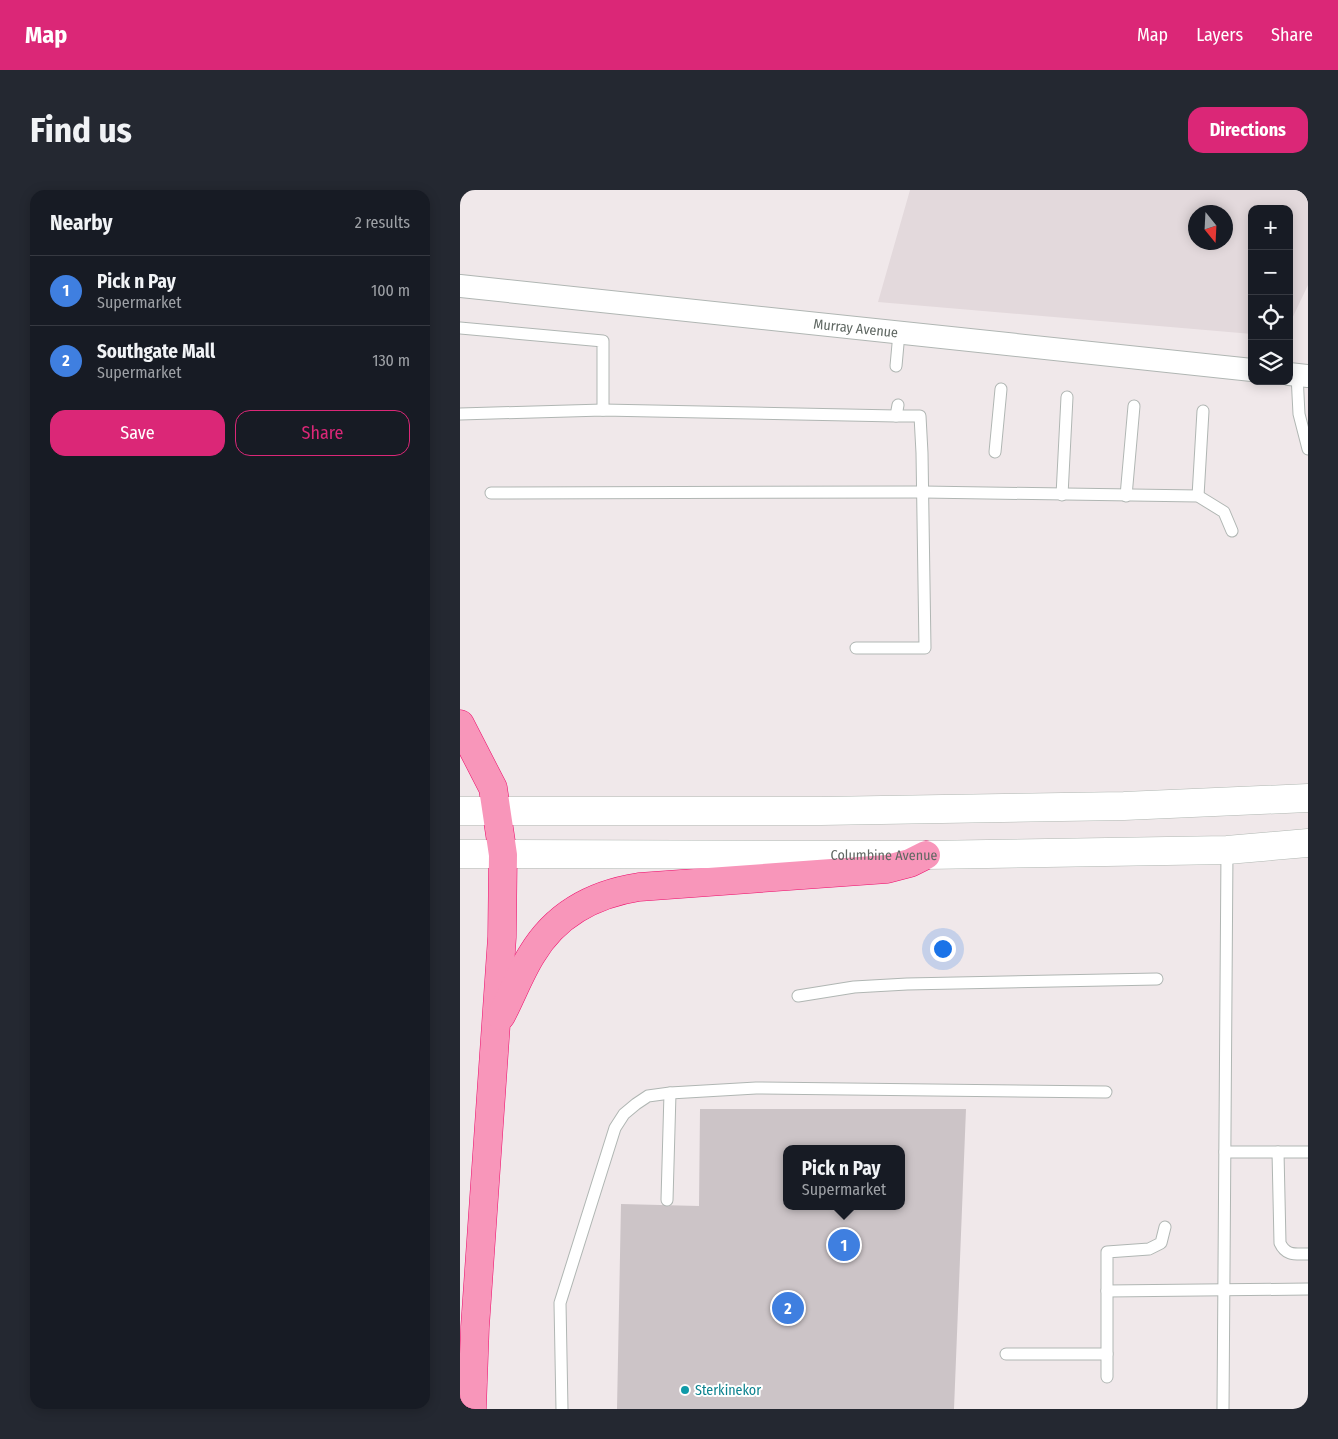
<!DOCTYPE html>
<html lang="en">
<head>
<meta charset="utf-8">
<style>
  :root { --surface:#171b24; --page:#242831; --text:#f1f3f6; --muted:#9ea1a6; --line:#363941; --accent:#db2777 }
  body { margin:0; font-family:"Fira Sans Condensed",sans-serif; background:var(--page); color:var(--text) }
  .controls { position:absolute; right:15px; top:15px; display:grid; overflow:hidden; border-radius:10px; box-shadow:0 2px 12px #0003 }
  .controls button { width:45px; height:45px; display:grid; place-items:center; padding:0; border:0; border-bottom:1px solid var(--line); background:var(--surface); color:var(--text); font:25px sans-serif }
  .compass { position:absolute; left:728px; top:15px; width:45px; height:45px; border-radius:50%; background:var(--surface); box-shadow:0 2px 12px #0003; rotate:162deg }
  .you { position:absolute; left:482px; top:758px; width:18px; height:18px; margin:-12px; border:4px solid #fff; border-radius:50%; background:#1a73e8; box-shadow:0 0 0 8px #1a73e833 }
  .badge { display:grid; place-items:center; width:32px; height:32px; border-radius:50%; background:var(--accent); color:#fff; font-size:16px; font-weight:700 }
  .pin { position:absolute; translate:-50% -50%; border:2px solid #fff; box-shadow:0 1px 5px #0006 }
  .popup { position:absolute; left:323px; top:955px; width:122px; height:65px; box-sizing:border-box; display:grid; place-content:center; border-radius:10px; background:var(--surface); filter:drop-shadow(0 1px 4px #0005); font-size:16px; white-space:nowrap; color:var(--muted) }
  .popup b { font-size:19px; color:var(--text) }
  .popup::after { content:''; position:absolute; left:50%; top:100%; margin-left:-10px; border:10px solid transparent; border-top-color:var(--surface) }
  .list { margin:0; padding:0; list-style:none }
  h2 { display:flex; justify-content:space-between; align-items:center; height:65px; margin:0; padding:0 20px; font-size:21px }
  h2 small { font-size:16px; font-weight:400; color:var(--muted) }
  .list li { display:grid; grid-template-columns:32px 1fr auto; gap:15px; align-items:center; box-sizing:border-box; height:70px; padding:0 20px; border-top:1px solid var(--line) }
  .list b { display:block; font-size:19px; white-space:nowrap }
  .list p { margin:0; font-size:16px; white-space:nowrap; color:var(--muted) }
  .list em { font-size:16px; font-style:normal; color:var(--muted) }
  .actions { display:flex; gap:10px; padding:15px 20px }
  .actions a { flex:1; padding:11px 0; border:1px solid var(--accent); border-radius:15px; text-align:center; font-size:18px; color:var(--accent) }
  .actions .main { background:var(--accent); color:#fff }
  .icon { flex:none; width:28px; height:28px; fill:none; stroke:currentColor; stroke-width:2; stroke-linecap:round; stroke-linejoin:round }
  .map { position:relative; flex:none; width:848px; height:1219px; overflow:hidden; border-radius:15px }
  header { display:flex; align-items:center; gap:30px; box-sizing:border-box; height:70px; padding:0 25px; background:var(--accent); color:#fff }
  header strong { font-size:24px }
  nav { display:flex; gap:28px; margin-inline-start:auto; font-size:18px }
  .intro { display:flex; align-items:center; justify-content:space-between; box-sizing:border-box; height:120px; padding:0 30px }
  h1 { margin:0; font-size:35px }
  .button { padding:12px 22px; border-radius:15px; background:var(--accent); color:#fff; font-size:18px; font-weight:700 }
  main { display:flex; gap:30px; padding:0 30px }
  aside { flex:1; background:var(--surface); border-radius:15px; box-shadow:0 2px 12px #0003 }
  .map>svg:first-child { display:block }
  .education { fill:#e3d9dc; fill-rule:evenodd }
  .building { fill:#ccc4c7; fill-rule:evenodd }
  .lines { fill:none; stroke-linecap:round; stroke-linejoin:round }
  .lane-casing { stroke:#b0b6b3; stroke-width:13 }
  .street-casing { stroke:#b0b6b3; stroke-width:24 }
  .secondary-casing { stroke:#b0b7b2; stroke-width:29 }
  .highway-casing { stroke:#ed0b6a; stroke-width:29 }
  .lane { stroke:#fff; stroke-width:11 }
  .street { stroke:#fff; stroke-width:22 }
  .secondary { stroke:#fff; stroke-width:28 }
  .highway { stroke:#f896ba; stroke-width:28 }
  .culture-dot { fill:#0f9aa8; stroke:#fff; stroke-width:2 }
  .labels { text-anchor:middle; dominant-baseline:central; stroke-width:4; stroke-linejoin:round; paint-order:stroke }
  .street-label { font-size:14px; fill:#5f6762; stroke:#fff }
  .culture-label { font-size:14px; fill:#0d838f; stroke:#fff; text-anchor:start }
</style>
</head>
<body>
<header>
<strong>Map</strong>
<nav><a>Map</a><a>Layers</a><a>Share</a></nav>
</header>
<div class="intro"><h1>Find us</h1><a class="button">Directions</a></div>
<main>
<aside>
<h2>Nearby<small>2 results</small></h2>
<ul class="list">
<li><span class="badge" style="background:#3f7fe0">1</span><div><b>Pick n Pay</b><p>Supermarket</p></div><em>100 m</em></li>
<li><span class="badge" style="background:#3f7fe0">2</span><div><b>Southgate Mall</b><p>Supermarket</p></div><em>130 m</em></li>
</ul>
<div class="actions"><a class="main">Save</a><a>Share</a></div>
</aside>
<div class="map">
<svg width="848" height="1219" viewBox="0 0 848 1219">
  <rect width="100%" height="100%" fill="#f0e8ea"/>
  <!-- education -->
  <path class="education" d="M450 0H848V95L829 135V19H792V144L418 112ZM736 22H766V52H736Z"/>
  <!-- building -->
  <path class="building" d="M240 919H506L494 1219H157L161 1014 239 1016ZM326 959H442V1016H326Z"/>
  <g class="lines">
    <defs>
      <g id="lane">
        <polyline points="0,138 143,151 143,220"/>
        <polyline points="436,176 439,143"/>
        <polyline points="837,185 839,224 848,259"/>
        <polyline points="0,224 143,220 436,226"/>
        <polyline points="535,262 541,199"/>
        <polyline points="31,303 463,302 738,306 764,322 772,341"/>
        <polyline points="602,305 607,207"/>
        <polyline points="666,306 674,216"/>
        <polyline points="738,306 743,221"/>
        <polyline points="396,458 465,458 462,263 460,226 436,226 438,215"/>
        <polyline points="338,806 394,797 447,794 697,789"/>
        <polyline points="765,962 848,962"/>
        <path d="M818 962 820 1053C826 1066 835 1064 848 1064"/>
        <polyline points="207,1010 210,903"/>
        <polyline points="647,1101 848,1099"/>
        <polyline points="546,1164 647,1164"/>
        <polyline points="647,1187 647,1062 689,1059 701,1053 705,1037"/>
        <polyline points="102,1219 100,1113 155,938 164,924 176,914 188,906 210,903 296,898 646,902"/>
        <polyline points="763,1219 767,660"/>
      </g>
      <g id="street">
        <path id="s1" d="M0 96 792 180"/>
        <polyline points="829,184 848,186"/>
      </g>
      <g id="secondary">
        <polyline points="0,621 361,621 664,616 848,608"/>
        <path id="s2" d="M0 664 466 665 767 660 848 653"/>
      </g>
      <g id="highway">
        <polyline points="0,534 33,598 43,665 42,747 15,1137 12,1219"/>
        <path d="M41 826C52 805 60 783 72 764 96 724 134 704 179 697L427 679 450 673 466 665"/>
      </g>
    </defs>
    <!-- lane casing -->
    <use href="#lane" class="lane-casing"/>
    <!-- street casing -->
    <use href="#street" class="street-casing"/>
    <!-- secondary casing -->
    <use href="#secondary" class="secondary-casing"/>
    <!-- highway casing -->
    <use href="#highway" class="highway-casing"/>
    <!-- lane -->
    <use href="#lane" class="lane"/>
    <!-- street -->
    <use href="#street" class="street"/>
    <!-- secondary -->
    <use href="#secondary" class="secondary"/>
    <!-- highway -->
    <use href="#highway" class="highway"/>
  </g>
  <!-- markers -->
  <circle class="culture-dot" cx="225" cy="1200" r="5"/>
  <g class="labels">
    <!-- street labels -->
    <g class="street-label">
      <text stroke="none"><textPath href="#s1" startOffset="398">Murray Avenue</textPath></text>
      <text stroke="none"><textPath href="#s2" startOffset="424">Columbine Avenue</textPath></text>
    </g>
    <!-- culture labels -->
    <g class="culture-label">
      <text x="235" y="1200">Sterkinekor</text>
    </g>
  </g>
</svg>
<div class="controls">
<button>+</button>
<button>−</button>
<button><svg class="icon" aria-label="locate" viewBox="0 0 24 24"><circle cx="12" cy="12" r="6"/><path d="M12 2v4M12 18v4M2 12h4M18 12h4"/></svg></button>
<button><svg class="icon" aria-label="layers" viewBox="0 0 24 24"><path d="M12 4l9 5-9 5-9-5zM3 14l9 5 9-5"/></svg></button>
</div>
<svg class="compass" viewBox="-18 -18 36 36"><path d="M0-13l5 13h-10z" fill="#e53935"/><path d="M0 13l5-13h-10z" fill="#9ea1a6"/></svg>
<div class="you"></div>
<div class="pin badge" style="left:384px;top:1055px;background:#3f7fe0">1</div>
<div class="popup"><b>Pick n Pay</b>Supermarket</div>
<div class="pin badge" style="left:328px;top:1118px;background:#3f7fe0">2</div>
</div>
</main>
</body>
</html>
